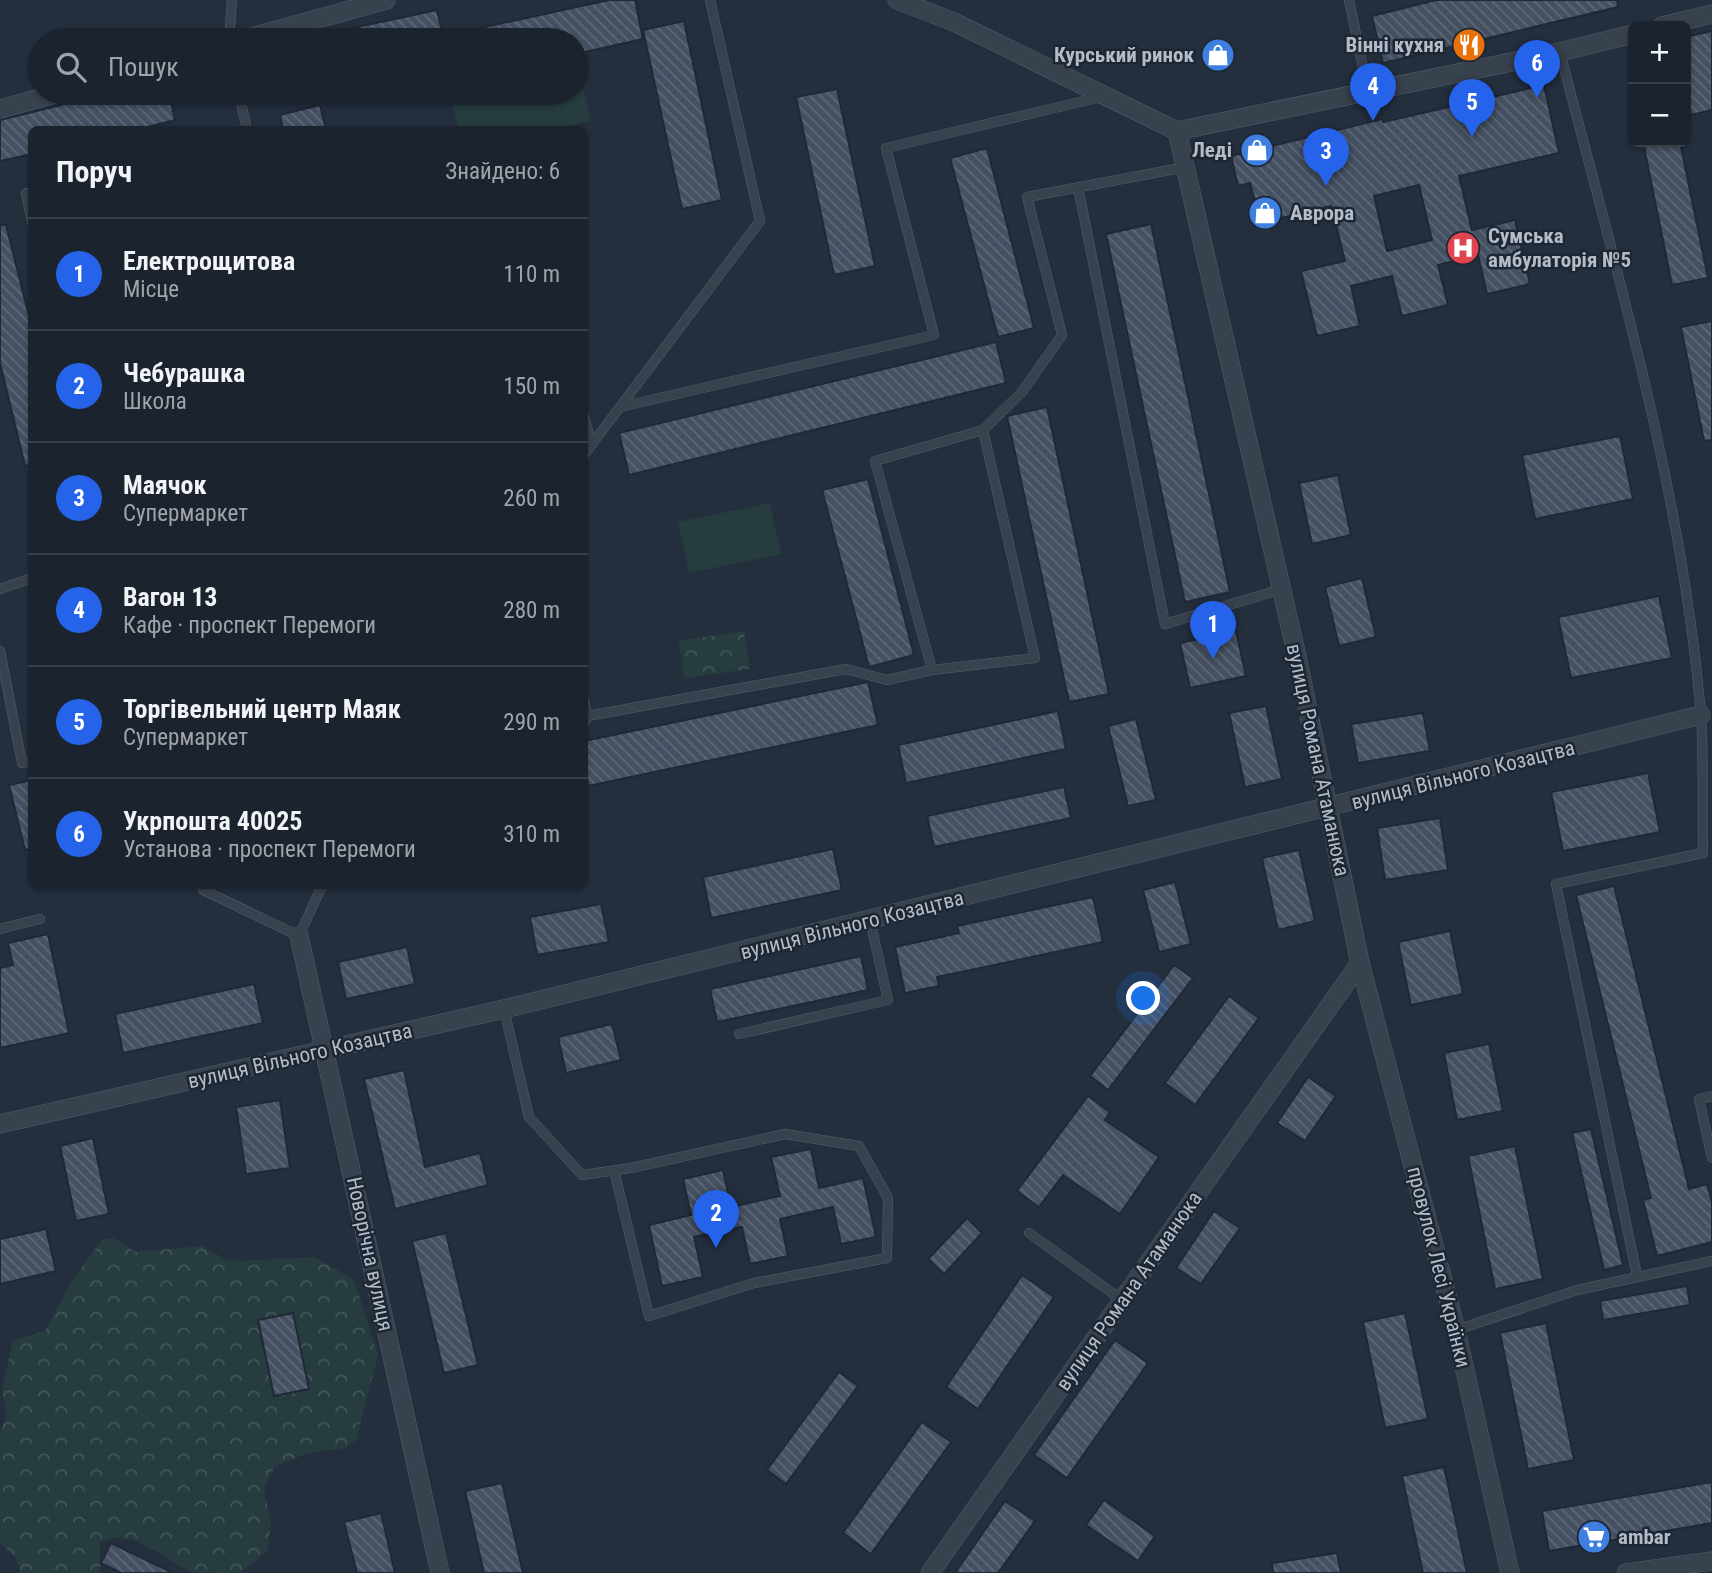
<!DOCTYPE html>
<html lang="uk">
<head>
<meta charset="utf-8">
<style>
  :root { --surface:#1b232e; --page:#242b36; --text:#f1f3f6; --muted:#a0a4aa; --line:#39404a; --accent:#2563eb }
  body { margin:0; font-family:"Roboto Condensed",sans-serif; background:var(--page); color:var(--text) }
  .controls { position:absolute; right:21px; top:21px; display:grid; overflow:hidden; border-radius:10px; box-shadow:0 2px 5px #0004 }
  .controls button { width:63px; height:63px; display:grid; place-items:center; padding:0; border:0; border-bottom:2px solid var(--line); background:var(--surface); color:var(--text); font:35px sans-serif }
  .you { position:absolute; left:1144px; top:999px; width:24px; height:24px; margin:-18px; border:5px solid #fff; border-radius:50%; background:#1a73e8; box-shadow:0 0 0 10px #1a73e833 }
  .badge { display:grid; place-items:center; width:46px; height:46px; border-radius:50%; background:var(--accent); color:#fff; font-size:23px; font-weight:700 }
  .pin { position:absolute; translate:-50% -58px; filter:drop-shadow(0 2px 4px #0008) }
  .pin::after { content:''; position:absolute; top:37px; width:24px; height:21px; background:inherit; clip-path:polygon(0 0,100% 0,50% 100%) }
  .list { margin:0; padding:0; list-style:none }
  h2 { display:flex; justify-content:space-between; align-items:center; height:91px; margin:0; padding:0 28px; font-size:30px }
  h2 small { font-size:23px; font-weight:400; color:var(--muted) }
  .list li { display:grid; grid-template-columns:46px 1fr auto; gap:21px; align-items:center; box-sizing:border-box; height:112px; padding:0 28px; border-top:2px solid var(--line) }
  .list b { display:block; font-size:26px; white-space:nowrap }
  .list p { margin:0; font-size:23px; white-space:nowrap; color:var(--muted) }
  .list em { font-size:23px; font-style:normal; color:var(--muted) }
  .icon { flex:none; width:38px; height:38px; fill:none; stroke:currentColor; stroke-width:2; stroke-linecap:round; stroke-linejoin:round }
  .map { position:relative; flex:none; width:1712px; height:1573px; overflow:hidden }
  .search { position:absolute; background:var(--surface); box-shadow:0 2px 5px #0004; left:28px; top:28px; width:560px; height:77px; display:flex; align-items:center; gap:18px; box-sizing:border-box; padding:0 24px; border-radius:38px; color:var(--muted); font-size:26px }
  .panel { position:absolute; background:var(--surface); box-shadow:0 2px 5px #0004; left:28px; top:126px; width:560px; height:763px; border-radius:10px }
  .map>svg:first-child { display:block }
  .forest { fill:url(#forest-crowns) }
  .pitch { fill:#263c3f }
  .building { fill:url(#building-back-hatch); stroke:#1f2835; stroke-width:2; fill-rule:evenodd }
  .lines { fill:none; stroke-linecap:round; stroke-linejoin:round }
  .lane-casing { stroke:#565f6c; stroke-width:10 }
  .street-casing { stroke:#565f6c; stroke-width:19 }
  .lane { stroke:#38414e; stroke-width:9 }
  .street { stroke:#38414e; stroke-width:18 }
  .labels { text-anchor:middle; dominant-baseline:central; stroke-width:5; stroke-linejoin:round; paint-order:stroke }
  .poi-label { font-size:21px; font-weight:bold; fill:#b4bcc9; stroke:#1d2633; text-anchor:end }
  .street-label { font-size:21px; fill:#b4bcc9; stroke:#1d2633 }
</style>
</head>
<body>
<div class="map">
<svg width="1712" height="1573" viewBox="0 0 1712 1573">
  <defs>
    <pattern id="forest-crowns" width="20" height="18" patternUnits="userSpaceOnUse" patternTransform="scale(1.75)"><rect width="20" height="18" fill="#263c3f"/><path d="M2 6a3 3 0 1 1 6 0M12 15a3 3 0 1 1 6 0" fill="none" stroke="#435659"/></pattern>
    <pattern id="building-back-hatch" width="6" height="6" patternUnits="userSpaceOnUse" patternTransform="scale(1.75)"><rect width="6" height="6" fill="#455162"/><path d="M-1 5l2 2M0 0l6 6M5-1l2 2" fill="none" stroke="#5d6877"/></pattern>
  </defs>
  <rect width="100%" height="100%" fill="#242f3e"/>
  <!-- forest -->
  <g class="forest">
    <polygon points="744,631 750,669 684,678 679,641"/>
    <path d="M114 1238 136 1252 202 1246 225 1259 239 1261 315 1257 354 1280 378 1355 356 1440 345 1448 308 1453 275 1466 264 1488 271 1524 268 1550C259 1556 247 1570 237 1573 228 1573 197 1573 189 1571 162 1557 131 1527 100 1542V1573H20L16 1558 0 1543V1433L7 1414 2 1390 13 1340 45 1331 71 1282 102 1240Z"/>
  </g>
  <!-- pitch -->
  <g class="pitch">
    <polygon points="576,68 578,68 591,121 552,129 458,129 451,98 473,93 576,93"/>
    <polygon points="770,503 781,554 689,573 678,522"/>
  </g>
  <!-- building -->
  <g class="building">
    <polygon points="609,0 635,0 643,39 576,54 576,40 457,40 457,33"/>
    <polygon points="1436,0 1617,0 1618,7 1383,63 1372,16"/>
    <polygon points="437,10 444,40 329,40 329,33"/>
    <polygon points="684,21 722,200 682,209 643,30"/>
    <polygon points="1712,31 1712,110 1691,115 1686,91 1686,37"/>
    <path d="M1544 85 1559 153 1459 176 1472 230 1515 220 1530 284 1487 294 1478 255 1438 265 1448 305 1402 316 1392 276 1351 286 1360 326 1317 336 1301 271 1345 261 1331 206 1261 223 1250 183 1238 186 1231 156 1382 119 1383 122ZM1419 185 1432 240 1387 251 1374 196Z"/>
    <polygon points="837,89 875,266 834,275 796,97"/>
    <polygon points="110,93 169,93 175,120 136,130 32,130 32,154 0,161 0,120"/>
    <polygon points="320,105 326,130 283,130 280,115"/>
    <polygon points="1643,142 1680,142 1708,278 1672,285"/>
    <polygon points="987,148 1034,328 998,337 950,158"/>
    <polygon points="1151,224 1230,592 1185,602 1106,234"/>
    <polygon points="0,225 6,225 32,328 32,465 25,466 0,363"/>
    <polygon points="1712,321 1712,440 1704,441 1681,327"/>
    <polygon points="996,342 1006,383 629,475 619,433"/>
    <polygon points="1047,407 1109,694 1069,702 1007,416"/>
    <polygon points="1620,436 1633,499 1535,519 1522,455"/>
    <polygon points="1338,475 1351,535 1312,544 1299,483"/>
    <polygon points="868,479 914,655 869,667 822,490"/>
    <polygon points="1362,578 1376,637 1339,646 1325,587"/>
    <polygon points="1659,596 1672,658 1571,678 1558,617"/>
    <polygon points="1236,631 1246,676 1190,688 1180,643"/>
    <polygon points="868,682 878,725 588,786 584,741"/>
    <polygon points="1266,706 1282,779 1245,787 1229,713"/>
    <polygon points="1058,711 1066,749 906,783 898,745"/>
    <polygon points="1423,713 1430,751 1358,763 1351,724"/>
    <polygon points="1136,719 1156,800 1128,806 1108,726"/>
    <polygon points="1648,773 1660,832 1563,851 1551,792"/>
    <polygon points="32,780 32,849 25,850 9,785"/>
    <polygon points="1064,787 1071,818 934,847 927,816"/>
    <polygon points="1440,818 1448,870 1385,880 1377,828"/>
    <polygon points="833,849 842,890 711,918 703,877"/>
    <polygon points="1299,850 1315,921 1278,930 1262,858"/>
    <polygon points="1175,882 1191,944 1159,952 1143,890"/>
    <polygon points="1614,886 1689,1189 1707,1184 1712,1202 1712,1242 1657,1256 1643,1200 1651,1198 1576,895"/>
    <polygon points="1093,897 1103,942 937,977 939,986 905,993 895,947 959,933 957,926"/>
    <polygon points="601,904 609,942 537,955 530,917"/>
    <polygon points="1450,931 1463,994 1411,1005 1398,942"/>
    <polygon points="48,934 69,1033 0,1048 0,968 13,965 8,943"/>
    <polygon points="407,947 415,984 346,999 338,962"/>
    <polygon points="861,956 868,990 717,1022 710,989"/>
    <polygon points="1174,965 1193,978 1108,1090 1090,1076"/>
    <polygon points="254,984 263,1023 123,1053 115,1014"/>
    <polygon points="1229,996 1259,1018 1195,1105 1165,1083"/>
    <polygon points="612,1024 621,1060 566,1073 558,1037"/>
    <polygon points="1489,1044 1503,1111 1457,1120 1444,1053"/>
    <polygon points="404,1070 425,1167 480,1153 488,1185 395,1209 364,1079"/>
    <polygon points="1308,1077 1336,1096 1305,1141 1277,1123"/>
    <polygon points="1088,1096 1110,1112 1105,1120 1159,1157 1120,1214 1063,1175 1039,1207 1017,1191"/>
    <polygon points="280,1100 290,1168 246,1174 236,1107"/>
    <polygon points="1591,1129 1623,1265 1604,1270 1572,1133"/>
    <polygon points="93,1138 109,1214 76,1221 60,1146"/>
    <polygon points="1515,1146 1543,1279 1495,1289 1468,1156"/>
    <polygon points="811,1149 819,1188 863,1178 876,1237 841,1244 833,1207 780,1219 788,1256 750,1264 742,1227 694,1237 703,1277 662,1286 649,1225 691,1215 683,1179 723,1170 731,1207 780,1196 771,1157"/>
    <polygon points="1214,1211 1240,1228 1201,1284 1176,1268"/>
    <polygon points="967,1218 982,1233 944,1274 928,1259"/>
    <polygon points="46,1229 56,1271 0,1284 0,1239"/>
    <polygon points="446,1233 478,1365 444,1373 412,1241"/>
    <polygon points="1022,1275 1054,1297 978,1409 946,1387"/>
    <polygon points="1687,1286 1690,1305 1603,1320 1600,1301"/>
    <polygon points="293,1313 309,1389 274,1396 258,1320"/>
    <polygon points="1405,1313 1428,1419 1385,1428 1363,1322"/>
    <polygon points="1546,1323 1574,1460 1528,1469 1500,1333"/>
    <polygon points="1115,1340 1148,1363 1067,1478 1034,1455"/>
    <polygon points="839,1372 858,1386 786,1484 767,1470"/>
    <polygon points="922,1422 951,1442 871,1554 843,1533"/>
    <polygon points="1444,1467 1467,1573 1423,1573 1402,1476"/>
    <polygon points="1712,1482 1712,1523 1549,1551 1542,1511"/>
    <polygon points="502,1483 523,1573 484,1573 465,1491"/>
    <polygon points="1104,1500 1155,1536 1138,1561 1086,1525"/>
    <polygon points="1005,1501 1035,1521 998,1573 955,1573"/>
    <polygon points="381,1513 395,1573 357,1573 344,1522"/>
    <polygon points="111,1543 173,1573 121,1573 101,1563"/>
    <polygon points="1337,1553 1341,1573 1273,1573 1272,1563"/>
  </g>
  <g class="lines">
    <defs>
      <g id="lane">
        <polyline points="1349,0 1368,92"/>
        <polyline points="229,40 232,0"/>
        <path d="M1560 52C1616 270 1682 490 1701 715 1704 761 1702 807 1703 853L1556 884 1637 1276"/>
        <polyline points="239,93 247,130"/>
        <polyline points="1078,187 1165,624 1282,589"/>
        <polyline points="26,193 32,222"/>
        <polyline points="620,407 934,335 886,148 1101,97"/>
        <polyline points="584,417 592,444 584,455"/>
        <polyline points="592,444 760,221 710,0"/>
        <polyline points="0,589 32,578"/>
        <polyline points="0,651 22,763 32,761"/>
        <polyline points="932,670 1035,658 983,430"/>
        <polyline points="584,701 588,716 584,723"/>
        <polyline points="588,716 846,669 887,680 932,670 875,461 983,430 1022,392 1062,335 1027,197 1186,167"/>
        <polyline points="202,886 203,890 299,936 322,886"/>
        <polyline points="0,929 40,919"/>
        <polyline points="504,1009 529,1117 582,1175 631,1168 785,1134 859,1146 888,1198 887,1258 754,1283 649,1316 614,1170"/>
        <polyline points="739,1034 888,1000 870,920"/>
        <polyline points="1712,1096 1699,1099 1712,1158"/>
        <polyline points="1029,1233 1122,1300"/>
        <polyline points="1456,1330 1577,1290 1712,1261"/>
      </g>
      <g id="street">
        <polyline points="897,0 954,22 1177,131 1296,652 1360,963 930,1573"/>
        <polyline points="1662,26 1712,14"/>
        <polyline points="241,40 386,0"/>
        <polyline points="0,109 58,93"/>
        <polyline points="1177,131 1560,52 1633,34"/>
        <polyline points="299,936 440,1573"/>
        <polyline points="1360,963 1456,1330 1510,1573"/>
        <polyline points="0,1124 504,1009 1701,715"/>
        <polyline points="1626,1573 1712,1561"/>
      </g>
    </defs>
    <!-- lane casing -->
    <use href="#lane" class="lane-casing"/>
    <!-- street casing -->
    <use href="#street" class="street-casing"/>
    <!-- lane -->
    <use href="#lane" class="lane"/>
    <!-- street -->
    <use href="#street" class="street"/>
  </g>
  <!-- icons -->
  <defs>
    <symbol id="restaurant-disc" viewBox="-11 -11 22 22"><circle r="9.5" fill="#e8710a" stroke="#1d2633"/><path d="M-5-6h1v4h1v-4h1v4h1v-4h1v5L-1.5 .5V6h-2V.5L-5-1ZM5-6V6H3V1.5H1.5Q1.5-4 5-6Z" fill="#fff"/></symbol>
    <symbol id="shop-disc" viewBox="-11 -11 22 22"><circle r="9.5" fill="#3f7fe0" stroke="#1d2633"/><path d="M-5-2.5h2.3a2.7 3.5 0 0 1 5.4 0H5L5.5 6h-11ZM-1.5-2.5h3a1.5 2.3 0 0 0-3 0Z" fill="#fff"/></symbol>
    <symbol id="hospital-disc" viewBox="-11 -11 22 22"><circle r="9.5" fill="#e0444e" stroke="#1d2633"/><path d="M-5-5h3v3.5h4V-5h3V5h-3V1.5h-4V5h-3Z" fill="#fff"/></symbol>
    <symbol id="supermarket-disc" viewBox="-11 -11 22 22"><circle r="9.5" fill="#3f7fe0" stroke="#1d2633"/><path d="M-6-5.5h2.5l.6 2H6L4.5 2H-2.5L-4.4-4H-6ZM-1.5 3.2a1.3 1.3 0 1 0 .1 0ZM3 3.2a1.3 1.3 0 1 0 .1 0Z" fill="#fff"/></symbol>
  </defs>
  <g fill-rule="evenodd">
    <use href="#restaurant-disc" x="1450" y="26" width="38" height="38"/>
    <use href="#shop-disc" x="1199" y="36" width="38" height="38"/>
    <use href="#shop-disc" x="1238" y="131" width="38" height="38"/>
    <use href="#shop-disc" x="1246" y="194" width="38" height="38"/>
    <use href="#hospital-disc" x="1444" y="229" width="38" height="38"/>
    <use href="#supermarket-disc" x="1575" y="1518" width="38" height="38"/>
  </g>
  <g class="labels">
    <!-- poi labels -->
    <g class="poi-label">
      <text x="1444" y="45">Вінні кухня</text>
      <text x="1194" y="55">Курський ринок</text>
      <text x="1232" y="150">Леді</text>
      <text x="1290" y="213" text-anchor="start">Аврора</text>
      <text x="1488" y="236" text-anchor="start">Сумська<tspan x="1488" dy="24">амбулаторія №5</tspan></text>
      <text x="1618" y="1537" text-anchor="start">ambar</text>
    </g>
    <!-- street labels -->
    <g class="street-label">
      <text transform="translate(1318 760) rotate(78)">вулиця Романа Атаманюка</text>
      <text transform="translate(1463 775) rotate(-14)">вулиця Вільного Козацтва</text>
      <text transform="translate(852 925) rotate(-14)">вулиця Вільного Козацтва</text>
      <text transform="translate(300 1056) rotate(-13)">вулиця Вільного Козацтва</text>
      <text transform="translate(370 1254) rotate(78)">Новорічна вулиця</text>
      <text transform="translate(1439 1267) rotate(76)">провулок Лесі Українки</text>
      <text transform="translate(1129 1291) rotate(-55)">вулиця Романа Атаманюка</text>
    </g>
  </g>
</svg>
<div class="controls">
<button>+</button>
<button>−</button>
</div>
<div class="you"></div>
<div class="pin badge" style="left:1213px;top:659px">1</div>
<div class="pin badge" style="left:716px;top:1248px">2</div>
<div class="pin badge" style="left:1326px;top:186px">3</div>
<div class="pin badge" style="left:1373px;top:121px">4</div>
<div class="pin badge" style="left:1472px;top:137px">5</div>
<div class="pin badge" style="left:1537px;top:98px">6</div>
<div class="search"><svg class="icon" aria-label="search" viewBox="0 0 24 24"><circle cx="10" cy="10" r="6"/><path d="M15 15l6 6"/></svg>Пошук</div>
<section class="panel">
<h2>Поруч<small>Знайдено: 6</small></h2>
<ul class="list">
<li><span class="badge">1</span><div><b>Електрощитова</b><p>Місце</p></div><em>110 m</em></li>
<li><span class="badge">2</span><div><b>Чебурашка</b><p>Школа</p></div><em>150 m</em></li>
<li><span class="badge">3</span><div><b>Маячок</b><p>Супермаркет</p></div><em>260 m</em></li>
<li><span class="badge">4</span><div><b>Вагон 13</b><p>Кафе · проспект Перемоги</p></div><em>280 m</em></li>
<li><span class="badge">5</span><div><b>Торгівельний центр Маяк</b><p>Супермаркет</p></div><em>290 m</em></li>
<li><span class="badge">6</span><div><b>Укрпошта 40025</b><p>Установа · проспект Перемоги</p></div><em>310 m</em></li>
</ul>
</section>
</div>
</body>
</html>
